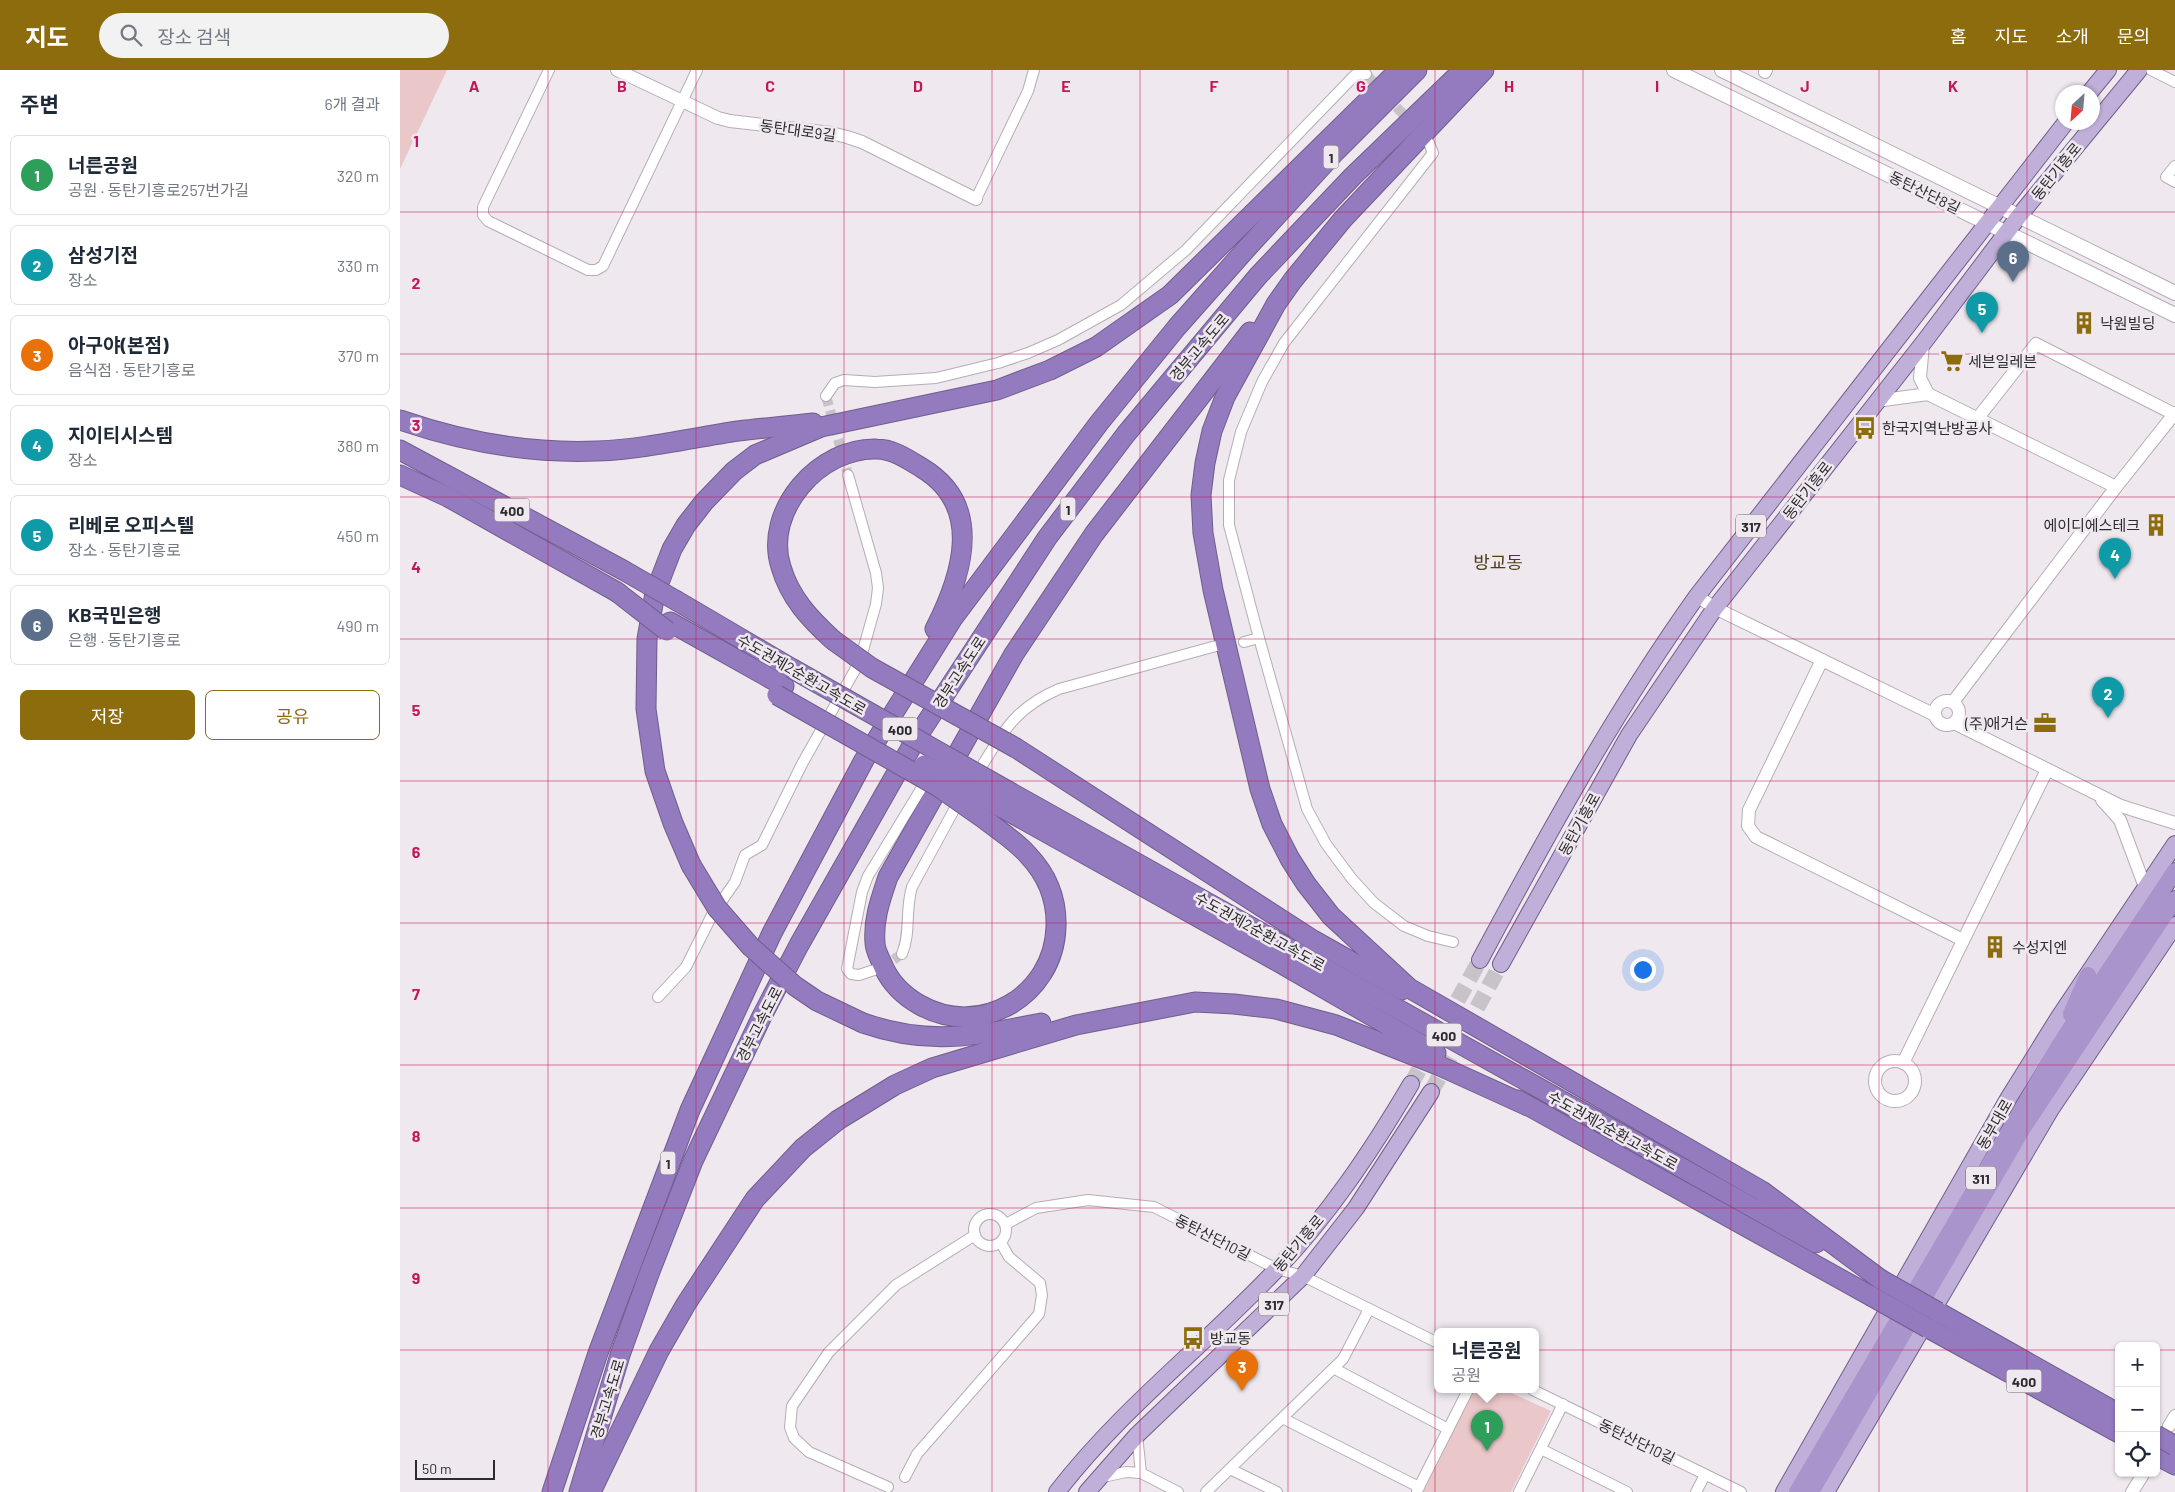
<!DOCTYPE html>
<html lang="ko">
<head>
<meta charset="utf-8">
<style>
  :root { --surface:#fff; --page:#f2f2f3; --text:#1f2937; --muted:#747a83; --line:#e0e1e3; --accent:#8c6c0d }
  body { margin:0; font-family:Barlow,"Noto Sans KR",sans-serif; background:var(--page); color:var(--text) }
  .controls { position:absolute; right:15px; bottom:15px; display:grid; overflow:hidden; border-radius:8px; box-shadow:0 1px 4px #0004 }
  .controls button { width:45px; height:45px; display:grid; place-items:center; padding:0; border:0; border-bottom:1px solid var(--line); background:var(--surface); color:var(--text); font:25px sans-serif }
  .compass { position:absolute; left:1655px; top:15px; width:45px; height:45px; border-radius:50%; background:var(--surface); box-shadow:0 1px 4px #0004; rotate:206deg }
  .scale { position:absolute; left:15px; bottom:12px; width:80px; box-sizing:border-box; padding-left:5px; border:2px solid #2d2b2d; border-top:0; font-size:14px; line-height:18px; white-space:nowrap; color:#2d2b2d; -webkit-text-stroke:4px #efe9ef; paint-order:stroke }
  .you { position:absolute; left:1242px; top:899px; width:18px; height:18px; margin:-12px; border:4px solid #fff; border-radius:50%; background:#1a73e8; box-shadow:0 0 0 8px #1a73e833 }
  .badge { display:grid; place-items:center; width:32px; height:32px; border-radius:50%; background:var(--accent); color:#fff; font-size:16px; font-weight:700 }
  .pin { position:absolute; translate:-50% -41px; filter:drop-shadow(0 1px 2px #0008) }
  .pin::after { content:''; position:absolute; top:26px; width:18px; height:15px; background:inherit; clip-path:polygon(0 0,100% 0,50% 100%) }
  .popup { position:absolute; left:1034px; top:1258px; width:105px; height:65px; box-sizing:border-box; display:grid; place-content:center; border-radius:8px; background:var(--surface); filter:drop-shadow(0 1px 4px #0005); font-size:16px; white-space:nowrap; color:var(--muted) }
  .popup b { font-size:19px; color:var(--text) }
  .popup::after { content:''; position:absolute; left:50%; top:100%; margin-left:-10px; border:10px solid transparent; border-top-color:var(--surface) }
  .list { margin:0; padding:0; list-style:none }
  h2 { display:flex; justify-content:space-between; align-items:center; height:65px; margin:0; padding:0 20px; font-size:21px }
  h2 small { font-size:16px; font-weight:400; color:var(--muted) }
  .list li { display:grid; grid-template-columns:32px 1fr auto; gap:15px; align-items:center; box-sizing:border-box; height:80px; margin:0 10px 10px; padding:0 10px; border:1px solid var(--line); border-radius:8px }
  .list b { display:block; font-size:19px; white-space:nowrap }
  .list p { margin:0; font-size:16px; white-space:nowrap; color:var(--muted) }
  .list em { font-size:16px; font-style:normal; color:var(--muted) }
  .actions { display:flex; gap:10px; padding:15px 20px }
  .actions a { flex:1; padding:11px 0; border:1px solid var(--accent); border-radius:8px; text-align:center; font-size:18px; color:var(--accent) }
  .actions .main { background:var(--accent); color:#fff }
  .icon { flex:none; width:28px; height:28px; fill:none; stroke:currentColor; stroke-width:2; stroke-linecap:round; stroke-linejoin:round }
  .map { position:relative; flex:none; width:1775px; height:1422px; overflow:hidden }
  header { display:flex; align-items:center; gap:30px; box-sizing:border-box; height:70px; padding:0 25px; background:var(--accent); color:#fff }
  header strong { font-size:24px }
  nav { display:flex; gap:28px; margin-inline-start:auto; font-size:18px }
  .search { width:350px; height:45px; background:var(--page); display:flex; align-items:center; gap:12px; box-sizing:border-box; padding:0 18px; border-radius:28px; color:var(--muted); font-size:19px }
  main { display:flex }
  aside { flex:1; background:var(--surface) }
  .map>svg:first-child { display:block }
  .green { fill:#eac7c9 }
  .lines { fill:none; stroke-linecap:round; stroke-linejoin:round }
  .minor-tunnel { stroke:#c8c3c8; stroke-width:10; stroke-dasharray:10 5; stroke-linecap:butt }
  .primary-tunnel { stroke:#c8c3c8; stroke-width:16; stroke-dasharray:16 8; stroke-linecap:butt }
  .minor-casing { stroke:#b4aeb4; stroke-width:12 }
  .tertiary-casing { stroke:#b4aeb4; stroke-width:14 }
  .secondary-casing { stroke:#b4aeb4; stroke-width:16 }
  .primary-casing { stroke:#705e8c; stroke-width:18 }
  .trunk-casing { stroke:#705e8c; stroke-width:18 }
  .motorway-casing { stroke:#705e8c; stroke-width:21 }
  .minor { stroke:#fff; stroke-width:10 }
  .tertiary { stroke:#fff; stroke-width:12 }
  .secondary { stroke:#fff; stroke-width:14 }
  .primary { stroke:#bfafd9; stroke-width:16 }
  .trunk { stroke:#aa94cc; stroke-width:16 }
  .motorway { stroke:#947abf; stroke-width:19 }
  .motorway-bridge-casing { stroke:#705e8c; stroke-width:21; stroke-linecap:butt }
  .motorway-bridge { stroke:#947abf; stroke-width:19 }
  .grid { fill:none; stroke:#c2185b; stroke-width:1; stroke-opacity:0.55 }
  .labels { text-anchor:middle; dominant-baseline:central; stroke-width:5; stroke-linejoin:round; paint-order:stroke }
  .shield { fill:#efe9ef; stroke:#676467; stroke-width:1 }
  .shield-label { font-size:14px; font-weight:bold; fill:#2d2b2d }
  .street-label { font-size:15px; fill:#2d2b2d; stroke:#efe9ef }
  .poi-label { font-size:15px; fill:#2d2b2d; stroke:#efe9ef; text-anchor:start }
  .quarter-label { font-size:18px; fill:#4e3e17; stroke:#efe9ef }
  .grid-label { font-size:16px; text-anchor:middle; font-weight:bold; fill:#c2185b; stroke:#efe9ef; stroke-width:5; stroke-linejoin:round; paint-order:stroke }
</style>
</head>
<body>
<header>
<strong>지도</strong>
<div class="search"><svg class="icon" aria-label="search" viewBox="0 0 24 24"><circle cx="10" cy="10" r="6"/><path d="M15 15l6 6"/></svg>장소 검색</div>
<nav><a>홈</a><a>지도</a><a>소개</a><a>문의</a></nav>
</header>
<main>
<aside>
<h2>주변<small>6개 결과</small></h2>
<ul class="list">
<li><span class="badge" style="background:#2e9e5b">1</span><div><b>너른공원</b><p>공원 · 동탄기흥로257번가길</p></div><em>320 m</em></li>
<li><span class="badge" style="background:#0f9aa8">2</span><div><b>삼성기전</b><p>장소</p></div><em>330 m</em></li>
<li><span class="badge" style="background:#e8710a">3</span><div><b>아구야(본점)</b><p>음식점 · 동탄기흥로</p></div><em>370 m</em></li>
<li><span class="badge" style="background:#0f9aa8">4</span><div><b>지이티시스템</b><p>장소</p></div><em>380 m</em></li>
<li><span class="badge" style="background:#0f9aa8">5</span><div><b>리베로 오피스텔</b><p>장소 · 동탄기흥로</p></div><em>450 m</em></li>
<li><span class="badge" style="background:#5c6f8a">6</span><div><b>KB국민은행</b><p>은행 · 동탄기흥로</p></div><em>490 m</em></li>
</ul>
<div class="actions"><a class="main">저장</a><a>공유</a></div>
</aside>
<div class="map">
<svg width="1775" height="1422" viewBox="0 0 1775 1422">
  <rect width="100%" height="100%" fill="#efe9ef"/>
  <!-- green -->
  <g class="green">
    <polygon points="0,0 47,0 0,99"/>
    <polygon points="1073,1320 1105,1320 1151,1341 1111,1422 1023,1422"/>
  </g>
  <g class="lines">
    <!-- minor-tunnel -->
    <g class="minor-tunnel">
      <polyline points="966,4 1012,54"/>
      <polyline points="426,326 448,405"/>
      <polyline points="481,898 502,884"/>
    </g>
    <!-- primary-tunnel -->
    <g class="primary-tunnel">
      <polyline points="1011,1014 1080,890"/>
      <polyline points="1031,1022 1101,894"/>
    </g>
    <defs>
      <g id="minor">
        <polyline points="149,0 83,137 83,145 88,151 188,200 196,200 203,196 297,0"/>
        <polyline points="1751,0 1775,12"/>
        <polyline points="1775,96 1766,107 1775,112"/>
        <polyline points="576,129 628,21 634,0"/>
        <polyline points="426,326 435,313 444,310 475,312 536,308 598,293 628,283 658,270 721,235 786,180 955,5 966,4"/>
        <polyline points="859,568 907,739 926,774 952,809 974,833 1004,856 1028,866 1053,872"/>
        <polyline points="844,572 859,568 829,455 829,410 841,362 862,312 884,273 1033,83 1029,73"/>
        <path d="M575 707C601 666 612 639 659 619L816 576"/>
        <path d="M502 884C511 863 505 839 512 817L560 729"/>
        <polyline points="480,898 459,905 451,904 447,899 462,822 468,806 521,719"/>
        <polyline points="258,927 286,897 312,845 335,812 345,785 362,775 402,694 460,591 476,534 478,518 476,503 448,405"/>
        <circle cx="590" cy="1160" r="16"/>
        <polyline points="606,1154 636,1138 688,1130 754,1137 877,1199 903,1206 1038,1273"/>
        <polyline points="935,1299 1048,1359"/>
        <polyline points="1133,1320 1341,1422"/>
        <polyline points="884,1349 1019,1417"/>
        <polyline points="1141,1379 1227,1422"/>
        <polyline points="830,1399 877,1422"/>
        <polyline points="741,1403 778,1422"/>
        <polyline points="505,1407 517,1384 639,1244 642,1225 640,1213 609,1187 601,1173"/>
        <polyline points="703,1407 726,1402 741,1403 737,1365"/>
        <polyline points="488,1417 409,1382 394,1368 390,1357 392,1336 429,1282 496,1215 575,1165"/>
        <polyline points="1017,1421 1068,1320"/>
        <polyline points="806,1422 943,1289 969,1239"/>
        <polyline points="1119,1422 1163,1334"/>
        <polyline points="1296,1422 1305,1405"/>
      </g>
      <g id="tertiary">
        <polyline points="217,0 318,48 330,51 431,63 447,67 462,72 576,129"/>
        <polyline points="1365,2 1366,0"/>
        <polyline points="1523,274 1520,308 1528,324"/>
        <polyline points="1476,331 1528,324 1716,417"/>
        <polyline points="1577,349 1636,274 1774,344"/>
        <polyline points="1297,526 1315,538 1535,645"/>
        <polyline points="1422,590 1349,740 1348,756 1356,767 1563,870"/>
        <circle cx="1547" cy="643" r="12"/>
        <polyline points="1553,632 1716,417 1775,343"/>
        <polyline points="1554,653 1721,736 1775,753"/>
        <polyline points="1702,730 1720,750 1745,817"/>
        <circle cx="1495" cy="1011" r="20"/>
        <polyline points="1503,993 1647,700"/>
        <polyline points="1769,1356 1775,1346"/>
        <polyline points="1732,1422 1742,1406"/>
      </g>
      <g id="secondary">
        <polyline points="1274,0 1775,245"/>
        <polyline points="1322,0 1775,223"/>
      </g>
      <g id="primary">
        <polyline points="1690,22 1708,0"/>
        <path d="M1080 890C1147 765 1215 641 1297 526L1666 52"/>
        <polyline points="1101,894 1229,665 1315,538 1524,272 1619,146 1739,0"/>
        <path d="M657 1422C721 1339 804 1276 875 1201 929 1145 972 1080 1011 1014"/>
        <polyline points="687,1422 737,1365 903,1206 956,1138 1031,1022"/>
        <polyline points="1384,1422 1608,1029 1659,947 1775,774"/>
        <polyline points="1426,1422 1651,1039 1775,855"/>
      </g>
      <g id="trunk">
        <polyline points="1671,944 1688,905"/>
        <polyline points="1397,1422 1659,976 1775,801"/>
        <polyline points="1411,1422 1623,1058 1775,829"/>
      </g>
      <g id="motorway">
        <polyline points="1084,0 943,149 893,210 876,234 825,327 812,361 805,393 801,425 803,463 813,520 860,719 872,754 890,789 906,814 931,846 1009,918 1362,1121 1480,1209"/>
        <path d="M0 350C64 372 130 384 198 381 245 379 291 368 338 361 363 358 388 356 413 353"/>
        <polyline points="0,380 223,500"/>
        <polyline points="0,405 48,427 217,522"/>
        <polyline points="277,531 391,598"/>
        <polyline points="270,552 384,616"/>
        <path d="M433 570C410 549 390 528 381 497 363 441 419 377 477 379 493 379 509 390 522 398 585 436 562 506 535 559"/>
        <polyline points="616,678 913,870 1002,920"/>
        <polyline points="608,721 1416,1173"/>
        <polyline points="597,735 882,894 1036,983"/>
        <path d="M587 751C601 762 617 772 628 785 647 805 657 830 656 857 654 926 580 969 520 935 504 926 492 915 484 898 481 890 475 881 475 873 473 849 481 828 488 807L614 584 694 464 850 262"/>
        <polyline points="291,795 273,753 255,701 246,639 247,569 255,523 272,479 286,455 304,432 334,401 355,385 421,357 597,320 650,300 696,277 770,225 999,0"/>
        <path d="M463 953C529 976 575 966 641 953"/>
        <polyline points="1118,1030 1471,1226"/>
        <polyline points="1538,1242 1719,1344"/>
        <polyline points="1528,1258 1719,1363"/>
        <polyline points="1756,1385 1775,1395"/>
        <polyline points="152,1422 198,1283 290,1040 372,863 464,690 553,548 699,353 777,257 847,178 936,81 1017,0"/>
        <polyline points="179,1422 220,1285 249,1204 293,1091 362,946 399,875 517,667 647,468 726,364 858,206 953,106 1063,0"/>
        <polyline points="191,1422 259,1281 286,1234 355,1129 403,1078 438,1050 495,1015 532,998 676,955 795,932 834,934 876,939 936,955 1040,996 1128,1036"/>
      </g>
    </defs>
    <!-- minor casing -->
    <use href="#minor" class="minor-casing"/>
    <!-- tertiary casing -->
    <use href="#tertiary" class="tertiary-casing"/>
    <!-- secondary casing -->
    <use href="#secondary" class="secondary-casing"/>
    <!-- primary casing -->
    <use href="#primary" class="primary-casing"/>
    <!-- trunk casing -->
    <use href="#trunk" class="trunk-casing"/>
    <!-- motorway casing -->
    <use href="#motorway" class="motorway-casing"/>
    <!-- minor -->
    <use href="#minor" class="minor"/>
    <!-- tertiary -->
    <use href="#tertiary" class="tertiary"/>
    <!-- secondary -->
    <use href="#secondary" class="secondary"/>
    <!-- primary -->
    <use href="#primary" class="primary"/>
    <!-- trunk -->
    <use href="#trunk" class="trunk"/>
    <!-- motorway -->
    <use href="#motorway" class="motorway"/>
    <defs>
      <g id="motorway-bridge">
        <polyline points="223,500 277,531"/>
        <polyline points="217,522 267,561"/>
        <polyline points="433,570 472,598 616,678"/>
        <polyline points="391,598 608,721"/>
        <polyline points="377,625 537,716 587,751"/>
        <polyline points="524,695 597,735"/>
        <polyline points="291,795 317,838 351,877 395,916 417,931 463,953"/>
        <polyline points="1480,1209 1538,1242"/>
        <polyline points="1471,1226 1528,1258"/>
        <polyline points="1756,1365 1775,1376"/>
      </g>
    </defs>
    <!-- motorway-bridge casing -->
    <use href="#motorway-bridge" class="motorway-bridge-casing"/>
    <!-- motorway-bridge -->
    <use href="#motorway-bridge" class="motorway-bridge"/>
  </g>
  <!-- grid -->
  <path class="grid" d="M148 0V1422M296 0V1422M444 0V1422M592 0V1422M740 0V1422M888 0V1422M1035 0V1422M1183 0V1422M1331 0V1422M1479 0V1422M1627 0V1422M0 142H1775M0 284H1775M0 427H1775M0 569H1775M0 711H1775M0 853H1775M0 995H1775M0 1138H1775M0 1280H1719M1756 1280H1775"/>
  <!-- icons -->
  <defs>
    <symbol id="building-bare" viewBox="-9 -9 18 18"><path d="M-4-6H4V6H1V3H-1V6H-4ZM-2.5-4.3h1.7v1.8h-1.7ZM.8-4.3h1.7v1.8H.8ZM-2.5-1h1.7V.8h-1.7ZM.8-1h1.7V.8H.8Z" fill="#8c6c0d" stroke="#efe9ef" stroke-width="2.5" paint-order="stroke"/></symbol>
    <symbol id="supermarket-bare" viewBox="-9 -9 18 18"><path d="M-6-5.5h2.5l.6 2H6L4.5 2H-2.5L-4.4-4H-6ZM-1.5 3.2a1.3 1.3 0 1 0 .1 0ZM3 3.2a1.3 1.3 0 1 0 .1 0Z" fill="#8c6c0d" stroke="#efe9ef" stroke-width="2.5" paint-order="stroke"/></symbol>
    <symbol id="bus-bare" viewBox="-9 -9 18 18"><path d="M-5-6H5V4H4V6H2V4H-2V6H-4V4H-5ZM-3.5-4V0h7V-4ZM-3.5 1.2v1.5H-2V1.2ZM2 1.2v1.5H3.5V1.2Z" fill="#8c6c0d" stroke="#efe9ef" stroke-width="2.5" paint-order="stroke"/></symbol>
    <symbol id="office-bare" viewBox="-9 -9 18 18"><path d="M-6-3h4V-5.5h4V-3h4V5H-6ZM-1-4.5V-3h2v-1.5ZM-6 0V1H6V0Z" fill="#8c6c0d" stroke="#efe9ef" stroke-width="2.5" paint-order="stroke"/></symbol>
  </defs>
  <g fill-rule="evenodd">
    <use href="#building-bare" x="1668" y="237" width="32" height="32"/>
    <use href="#supermarket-bare" x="1536" y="275" width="32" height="32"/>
    <use href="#bus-bare" x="1449" y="342" width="32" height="32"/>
    <use href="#building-bare" x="1740" y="439" width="32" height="32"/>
    <use href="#office-bare" x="1629" y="637" width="32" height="32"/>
    <use href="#building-bare" x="1579" y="861" width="32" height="32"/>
    <use href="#bus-bare" x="777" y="1252" width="32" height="32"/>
  </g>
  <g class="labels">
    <!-- shield labels -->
    <g class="shield">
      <rect x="923.5" y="75.5" width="15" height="23" rx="4"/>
      <rect x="660.5" y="427.5" width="15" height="23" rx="4"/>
      <rect x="94.5" y="428.5" width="35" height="23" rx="4"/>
      <rect x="1336" y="444.5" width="30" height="23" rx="4"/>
      <rect x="482.5" y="647.5" width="35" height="23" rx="4"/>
      <rect x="1026.5" y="953.5" width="35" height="23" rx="4"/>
      <rect x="260.5" y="1081.5" width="15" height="23" rx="4"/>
      <rect x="1566" y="1096.5" width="30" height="23" rx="4"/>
      <rect x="859" y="1222.5" width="30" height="23" rx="4"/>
      <rect x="1606.5" y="1299.5" width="35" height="23" rx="4"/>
    </g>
    <g class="shield-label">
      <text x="931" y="87">1</text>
      <text x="668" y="439">1</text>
      <text x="112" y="440">400</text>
      <text x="1351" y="456">317</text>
      <text x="500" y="659">400</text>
      <text x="1044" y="965">400</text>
      <text x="268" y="1093">1</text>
      <text x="1581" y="1108">311</text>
      <text x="874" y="1234">317</text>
      <text x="1624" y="1311">400</text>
    </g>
    <!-- street labels -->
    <g class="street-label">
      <text transform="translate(398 60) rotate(8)">동탄대로9길</text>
      <text transform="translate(1656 101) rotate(-51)">동탄기흥로</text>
      <text transform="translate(1525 122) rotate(26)">동탄산단8길</text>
      <text transform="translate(799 277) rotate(-50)">경부고속도로</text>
      <text transform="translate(1407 420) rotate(-52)">동탄기흥로</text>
      <text transform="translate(559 602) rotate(-57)">경부고속도로</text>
      <text transform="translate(402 604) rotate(30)">수도권제2순환고속도로</text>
      <text transform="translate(1179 754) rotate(-61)">동탄기흥로</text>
      <text transform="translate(860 861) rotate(29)">수도권제2순환고속도로</text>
      <text transform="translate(359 954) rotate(-63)">경부고속도로</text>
      <text transform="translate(1594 1054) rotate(-60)">동부대로</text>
      <text transform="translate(1213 1060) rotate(29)">수도권제2순환고속도로</text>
      <text transform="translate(813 1167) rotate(27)">동탄산단10길</text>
      <text transform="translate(898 1173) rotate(-50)">동탄기흥로</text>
      <text transform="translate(207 1329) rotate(-73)">경부고속도로</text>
      <text transform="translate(1237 1371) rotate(26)">동탄산단10길</text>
    </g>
    <!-- poi labels -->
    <g class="poi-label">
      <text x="1700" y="253">낙원빌딩</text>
      <text x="1568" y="291">세븐일레븐</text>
      <text x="1482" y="358">한국지역난방공사</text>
      <text x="1740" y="455" text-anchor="end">에이디에스테크</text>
      <text x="1628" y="653" text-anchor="end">(주)애거슨</text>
      <text x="1612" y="877">수성지엔</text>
      <text x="810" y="1268">방교동</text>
    </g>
    <!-- quarter labels -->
    <g class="quarter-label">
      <text x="1098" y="492">방교동</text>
    </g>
  </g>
  <g class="grid-label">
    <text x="74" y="22">A</text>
    <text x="222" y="22">B</text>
    <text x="370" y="22">C</text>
    <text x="518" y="22">D</text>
    <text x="666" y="22">E</text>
    <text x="814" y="22">F</text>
    <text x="961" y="22">G</text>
    <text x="1109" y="22">H</text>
    <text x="1257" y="22">I</text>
    <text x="1405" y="22">J</text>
    <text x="1553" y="22">K</text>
    <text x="16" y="77">1</text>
    <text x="16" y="219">2</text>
    <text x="16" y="361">3</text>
    <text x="16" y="503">4</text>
    <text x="16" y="646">5</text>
    <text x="16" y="788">6</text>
    <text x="16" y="930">7</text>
    <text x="16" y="1072">8</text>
    <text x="16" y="1214">9</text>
  </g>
</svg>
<div class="controls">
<button>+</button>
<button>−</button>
<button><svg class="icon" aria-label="locate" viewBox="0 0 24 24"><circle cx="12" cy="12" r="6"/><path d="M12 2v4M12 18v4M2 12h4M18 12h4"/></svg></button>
</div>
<svg class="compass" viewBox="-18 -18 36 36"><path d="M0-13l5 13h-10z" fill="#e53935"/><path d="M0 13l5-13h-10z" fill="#747a83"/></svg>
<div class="scale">50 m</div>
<div class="you"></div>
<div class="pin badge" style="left:1087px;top:1381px;background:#2e9e5b">1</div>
<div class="popup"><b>너른공원</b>공원</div>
<div class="pin badge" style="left:1708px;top:648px;background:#0f9aa8">2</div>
<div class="pin badge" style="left:842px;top:1321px;background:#e8710a">3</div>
<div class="pin badge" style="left:1715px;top:509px;background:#0f9aa8">4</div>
<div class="pin badge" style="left:1582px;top:263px;background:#0f9aa8">5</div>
<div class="pin badge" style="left:1613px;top:212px;background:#5c6f8a">6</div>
</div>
</main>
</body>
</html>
